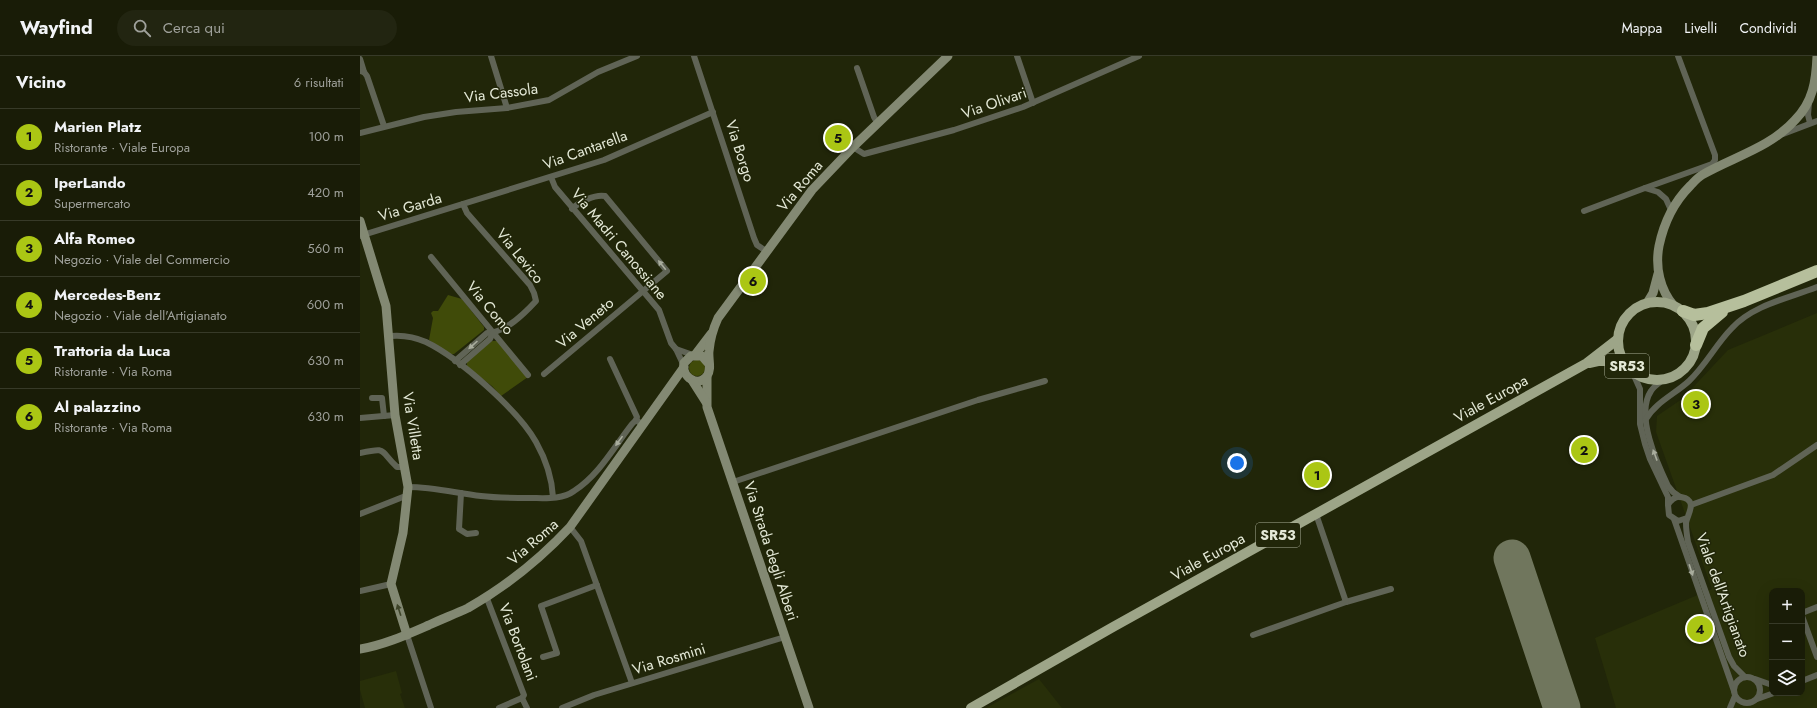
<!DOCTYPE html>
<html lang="it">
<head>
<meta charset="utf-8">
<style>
  :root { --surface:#191c07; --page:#222511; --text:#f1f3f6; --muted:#9fa19b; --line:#373a28; --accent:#abc614 }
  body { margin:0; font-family:Jost,sans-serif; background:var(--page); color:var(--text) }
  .controls { position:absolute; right:12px; bottom:12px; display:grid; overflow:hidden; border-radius:8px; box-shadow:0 4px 16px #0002 }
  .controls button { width:36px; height:36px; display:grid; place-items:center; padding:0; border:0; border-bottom:1px solid var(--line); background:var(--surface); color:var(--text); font:20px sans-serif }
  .you { position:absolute; left:877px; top:407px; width:14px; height:14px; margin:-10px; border:3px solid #fff; border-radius:50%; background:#1a73e8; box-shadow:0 0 0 6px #1a73e833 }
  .badge { display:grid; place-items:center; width:26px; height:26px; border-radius:50%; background:var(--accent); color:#111; font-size:13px; font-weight:700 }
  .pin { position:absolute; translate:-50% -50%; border:2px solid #fff; box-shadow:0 1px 4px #0006 }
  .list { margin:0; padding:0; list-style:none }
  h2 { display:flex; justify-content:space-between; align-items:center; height:52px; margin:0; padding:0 16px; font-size:17px }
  h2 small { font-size:13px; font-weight:400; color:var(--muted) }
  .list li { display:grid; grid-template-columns:26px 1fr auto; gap:12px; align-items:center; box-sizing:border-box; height:56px; padding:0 16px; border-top:1px solid var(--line) }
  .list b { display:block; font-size:15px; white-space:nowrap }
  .list p { margin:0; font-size:13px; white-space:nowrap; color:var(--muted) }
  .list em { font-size:13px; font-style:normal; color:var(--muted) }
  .icon { flex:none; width:22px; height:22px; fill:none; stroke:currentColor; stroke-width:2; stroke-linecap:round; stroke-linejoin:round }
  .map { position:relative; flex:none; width:1457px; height:652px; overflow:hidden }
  header { display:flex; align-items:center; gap:24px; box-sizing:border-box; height:56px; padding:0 20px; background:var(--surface); border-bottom:1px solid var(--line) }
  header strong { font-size:19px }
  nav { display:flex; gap:22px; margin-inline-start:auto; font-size:14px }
  .search { width:280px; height:36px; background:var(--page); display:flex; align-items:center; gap:10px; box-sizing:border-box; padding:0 14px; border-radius:22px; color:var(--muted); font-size:15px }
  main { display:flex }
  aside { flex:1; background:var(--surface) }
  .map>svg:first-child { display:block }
  .built { fill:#282f09; fill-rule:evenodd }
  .green { fill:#404b09 }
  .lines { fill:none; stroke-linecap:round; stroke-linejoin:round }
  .runway { stroke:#70765d; stroke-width:37 }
  .street { stroke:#606456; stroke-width:6 }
  .secondary { stroke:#838973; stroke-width:9 }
  .primary { stroke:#9da588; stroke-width:10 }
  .highway { stroke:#b6bf9c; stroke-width:12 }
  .oneway { fill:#a9ad9d }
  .oneway2 { fill:#3e4429 }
  .labels { text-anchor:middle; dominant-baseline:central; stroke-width:3; stroke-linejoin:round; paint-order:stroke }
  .shield { fill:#212609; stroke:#aaae99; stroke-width:1 }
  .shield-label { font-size:14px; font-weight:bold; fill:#e4e9d7 }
  .street-label { font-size:15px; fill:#e4e9d7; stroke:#212609 }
</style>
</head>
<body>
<header>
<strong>Wayfind</strong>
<div class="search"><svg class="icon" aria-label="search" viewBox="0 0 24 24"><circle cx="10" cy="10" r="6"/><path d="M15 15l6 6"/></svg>Cerca qui</div>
<nav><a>Mappa</a><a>Livelli</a><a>Condividi</a></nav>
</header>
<main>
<aside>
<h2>Vicino<small>6 risultati</small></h2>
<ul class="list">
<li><span class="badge">1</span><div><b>Marien Platz</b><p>Ristorante · Viale Europa</p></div><em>100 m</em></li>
<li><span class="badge">2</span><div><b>IperLando</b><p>Supermercato</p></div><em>420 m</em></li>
<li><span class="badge">3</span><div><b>Alfa Romeo</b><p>Negozio · Viale del Commercio</p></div><em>560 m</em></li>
<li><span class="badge">4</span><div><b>Mercedes-Benz</b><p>Negozio · Viale dell'Artigianato</p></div><em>600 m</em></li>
<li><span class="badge">5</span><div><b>Trattoria da Luca</b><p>Ristorante · Via Roma</p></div><em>630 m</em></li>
<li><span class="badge">6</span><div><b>Al palazzino</b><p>Ristorante · Via Roma</p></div><em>630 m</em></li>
</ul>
</aside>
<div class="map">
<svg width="1457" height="652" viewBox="0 0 1457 652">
  <rect width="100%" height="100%" fill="#212609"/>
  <!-- built -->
  <g class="built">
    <path d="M1457 257V652H1256L1235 582 1352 533 1296 376 1297 360 1322 343 1368 294ZM1412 535H1442V637H1412Z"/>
    <polygon points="36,615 42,637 40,638 45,652 5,652 0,634 0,625"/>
    <polygon points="679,623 702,652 626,652"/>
  </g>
  <!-- green -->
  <g class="green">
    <polygon points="88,239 102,243 124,271 124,274 94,298 90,298 69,284 73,262 71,257 73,255 78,255"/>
    <polygon points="132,285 137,285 168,321 141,340 132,330 107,311 107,305"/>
    <circle cx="337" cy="312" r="8"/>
  </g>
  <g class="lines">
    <!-- runway -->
    <polyline class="runway" points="1152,502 1202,652"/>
    <!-- street -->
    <g class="street">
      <polyline points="131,0 147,52"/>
      <polyline points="334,0 394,182 397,189 406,195"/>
      <polyline points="657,0 673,47"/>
      <polyline points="0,3 4,16"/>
      <polyline points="497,12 514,61 518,68"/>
      <polyline points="0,15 4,16 7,20 24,70"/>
      <polyline points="1449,47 1448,59 1450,67"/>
      <polyline points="0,77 64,61 96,56 147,52 189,44 238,16 277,0"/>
      <polyline points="1423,78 1457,65"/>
      <polyline points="493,91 504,98 594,74 663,51 779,0"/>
      <polyline points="191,121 195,131 299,254 311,287 316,293 324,310"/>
      <polyline points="1285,132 1352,108 1355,104 1355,99 1318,0"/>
      <polyline points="1224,155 1285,132 1298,136 1306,143 1311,154"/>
      <polyline points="0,180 244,104 353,56"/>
      <polyline points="71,201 168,319"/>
      <path d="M30 280C41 279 55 281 66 286 99 302 158 354 176 386 185 402 192 423 193 441"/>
      <polyline points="316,293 333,299"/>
      <polyline points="250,303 277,361 276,364"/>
      <path d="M95 305 127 277C145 277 164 258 176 245L174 237 170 229 107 157 103 148"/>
      <polyline points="100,309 130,283 133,277"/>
      <polyline points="1272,315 1280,333 1280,368 1285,388 1290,403 1308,441 1308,448"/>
      <path d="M184 318 307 215 245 140C235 138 219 146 212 153"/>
      <path d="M1303 324C1299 327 1294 330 1291 335 1275 359 1297 407 1308 430L1313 436 1320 441"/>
      <polyline points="12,342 22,342 24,360"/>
      <polyline points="0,362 35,359"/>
      <path d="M1286 363C1296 346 1315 338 1329 325 1346 309 1356 288 1372 272 1393 249 1429 242 1457 231"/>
      <path d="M0 397C28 391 19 394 37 411H44"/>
      <polyline points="373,426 618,344 685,325"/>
      <path d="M48 431C73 431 96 437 121 440 137 442 153 442 170 442 184 442 202 444 214 435 239 419 254 391 272 368L276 364 283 369"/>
      <polyline points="101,437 99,473 107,478 116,477"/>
      <polyline points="1331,449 1413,419 1457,389"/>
      <polyline points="0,458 48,439"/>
      <path d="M1327 462 1318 465 1309 459 1308 449C1311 444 1315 440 1321 441 1339 444 1327 459 1326 467 1326 473 1327 480 1328 486L1369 601 1374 610 1385 621"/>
      <polyline points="1314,463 1374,635"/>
      <polyline points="210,471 221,485 272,627"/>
      <polyline points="0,535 31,528"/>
      <polyline points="126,540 164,639 162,642"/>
      <polyline points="986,546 1031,533"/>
      <polyline points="1442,557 1457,551"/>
      <polyline points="1442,560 1457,601"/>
      <polyline points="47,579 71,652"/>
      <polyline points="893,579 986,546 956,458"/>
      <polyline points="183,601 197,597 181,550 237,529"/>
      <circle cx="1387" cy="634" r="13"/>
      <polyline points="1395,623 1412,629"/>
      <polyline points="1442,625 1457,619"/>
      <polyline points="1397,643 1414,637"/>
      <polyline points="139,652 162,642 167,652"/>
      <polyline points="202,652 234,639 425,581"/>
      <polyline points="1370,652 1375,640"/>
    </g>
    <!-- secondary -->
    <g class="secondary">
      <polyline points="0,165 26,250 35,359 48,431 43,477 31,528 47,579"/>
      <polyline points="1287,247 1293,237 1298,218"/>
      <path d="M1314 250C1300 234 1295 211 1299 190 1304 166 1313 147 1330 130 1334 126 1337 122 1342 119 1373 101 1410 92 1435 64 1453 46 1456 25 1457 0"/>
      <polyline points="335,299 351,278"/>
      <path d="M349 308 342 300H331L324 307C321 321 338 332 347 320 352 313 348 303 349 295 350 284 353 273 358 262L452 134 493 91 588 0"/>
      <polyline points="347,321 347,351 449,652"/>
      <polyline points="332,324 346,346"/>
      <path d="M0 593C24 589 46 579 69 569 82 563 95 558 108 552 145 531 181 502 210 471L324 311"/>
    </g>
    <!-- primary -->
    <g class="primary">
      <circle cx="1297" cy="285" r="39"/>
      <polyline points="1229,307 1238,305 1263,305"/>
      <polyline points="611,652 753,571 1227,307 1258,283"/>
    </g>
    <!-- highway -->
    <g class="highway">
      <polyline points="1323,255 1334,259 1348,257 1384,245 1457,215"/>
      <polyline points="1336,289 1343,272 1362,256"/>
    </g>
  </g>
  <!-- one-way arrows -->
  <defs><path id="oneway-solid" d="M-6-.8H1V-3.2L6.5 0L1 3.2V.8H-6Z"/></defs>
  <g class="oneway">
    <use href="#oneway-solid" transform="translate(302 209) rotate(-129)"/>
    <use href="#oneway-solid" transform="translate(113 289) rotate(138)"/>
    <use href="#oneway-solid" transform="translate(259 385) rotate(126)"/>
    <use href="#oneway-solid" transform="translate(1295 399) rotate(-110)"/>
    <use href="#oneway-solid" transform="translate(1331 514) rotate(72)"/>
  </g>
  <use class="oneway2" href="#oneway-solid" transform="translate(39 554) rotate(-108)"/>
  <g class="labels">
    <!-- shield labels -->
    <g class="shield">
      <rect x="1245" y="298" width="44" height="24" rx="3"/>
      <rect x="896" y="467" width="44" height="24" rx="3"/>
    </g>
    <g class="shield-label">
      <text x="1267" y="310">SR53</text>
      <text x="918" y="479">SR53</text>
    </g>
    <!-- street labels -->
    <g class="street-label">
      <text transform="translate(141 37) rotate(-7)">Via Cassola</text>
      <text transform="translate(634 47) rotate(-19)">Via Olivari</text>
      <text transform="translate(225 94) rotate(-20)">Via Cantarella</text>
      <text transform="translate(380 95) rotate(72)">Via Borgo</text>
      <text transform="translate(440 130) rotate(-50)">Via Roma</text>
      <text transform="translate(50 151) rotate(-17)">Via Garda</text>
      <text transform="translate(259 188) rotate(50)">Via Madri Canossiane</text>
      <text transform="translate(160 200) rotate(51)">Via Levico</text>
      <text transform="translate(130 252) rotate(50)">Via Como</text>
      <text transform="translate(225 267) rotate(-40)">Via Veneto</text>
      <text transform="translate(1131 343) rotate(-29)">Viale Europa</text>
      <text transform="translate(53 370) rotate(81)">Via Villetta</text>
      <text transform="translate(173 486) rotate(-41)">Via Roma</text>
      <text transform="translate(411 495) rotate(72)">Via Strada degli Alberi</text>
      <text transform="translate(848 501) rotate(-29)">Viale Europa</text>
      <text transform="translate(1363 539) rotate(70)">Viale dell'Artigianato</text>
      <text transform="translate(158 586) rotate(69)">Via Bortolani</text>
      <text transform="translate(309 603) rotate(-17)">Via Rosmini</text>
    </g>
  </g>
</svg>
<div class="controls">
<button>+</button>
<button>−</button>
<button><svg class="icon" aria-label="layers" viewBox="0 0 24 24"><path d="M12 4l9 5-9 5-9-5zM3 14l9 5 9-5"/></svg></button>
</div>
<div class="you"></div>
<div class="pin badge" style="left:957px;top:419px">1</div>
<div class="pin badge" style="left:1224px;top:394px">2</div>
<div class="pin badge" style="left:1336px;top:348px">3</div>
<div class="pin badge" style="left:1340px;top:573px">4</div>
<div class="pin badge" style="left:478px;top:82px">5</div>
<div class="pin badge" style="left:393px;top:225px">6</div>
</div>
</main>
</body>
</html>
